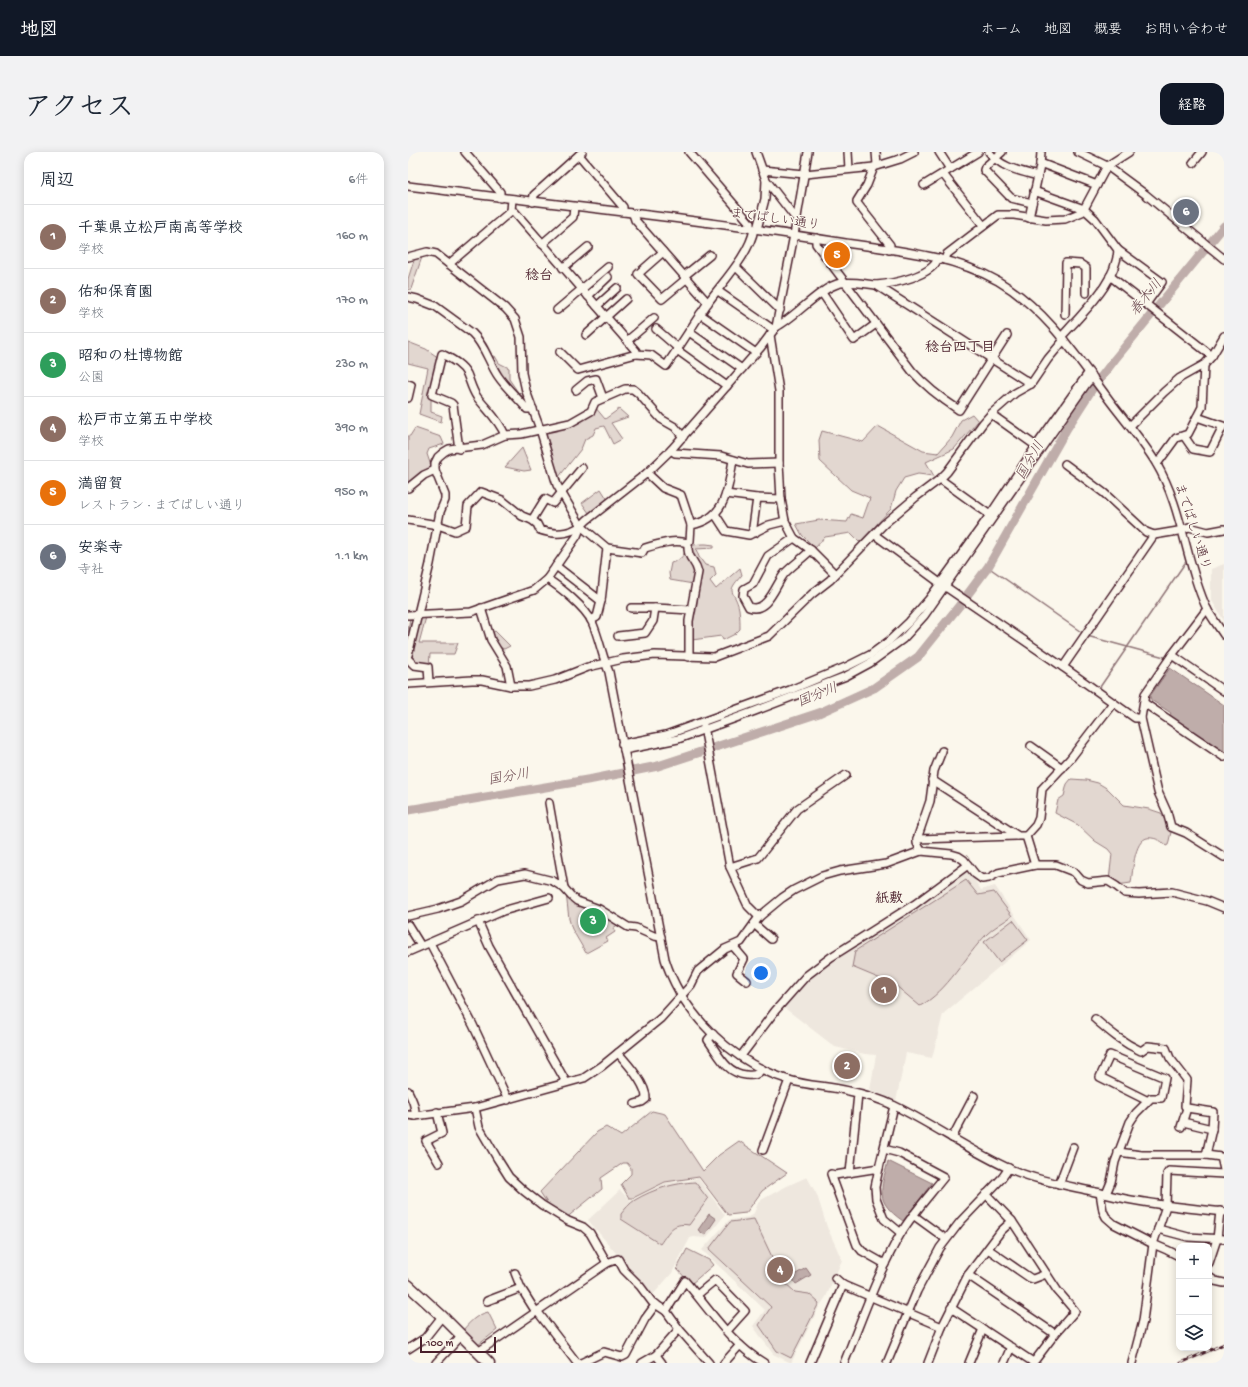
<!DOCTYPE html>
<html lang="ja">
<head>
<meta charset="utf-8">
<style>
  :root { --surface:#fff; --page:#f2f2f3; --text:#1f2937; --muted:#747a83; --line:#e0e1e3; --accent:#111827 }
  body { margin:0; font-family:"Gochi Hand","Klee One",sans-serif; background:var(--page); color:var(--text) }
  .controls { position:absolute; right:12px; bottom:12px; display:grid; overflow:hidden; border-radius:8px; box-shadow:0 2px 10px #0003 }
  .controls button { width:36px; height:36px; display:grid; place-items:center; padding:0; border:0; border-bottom:1px solid var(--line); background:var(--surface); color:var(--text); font:20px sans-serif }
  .scale { position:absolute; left:12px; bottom:10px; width:76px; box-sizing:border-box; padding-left:4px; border:2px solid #4a1f2b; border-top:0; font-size:11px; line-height:14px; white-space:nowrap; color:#4a1f2b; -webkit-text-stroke:3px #fbf7ec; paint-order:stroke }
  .you { position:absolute; left:353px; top:821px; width:14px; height:14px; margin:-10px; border:3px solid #fff; border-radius:50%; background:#1a73e8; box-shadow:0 0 0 6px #1a73e833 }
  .badge { display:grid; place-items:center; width:26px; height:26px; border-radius:50%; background:var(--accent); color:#fff; font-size:13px; font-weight:700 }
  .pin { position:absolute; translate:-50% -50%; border:2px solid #fff; box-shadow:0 1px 4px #0006 }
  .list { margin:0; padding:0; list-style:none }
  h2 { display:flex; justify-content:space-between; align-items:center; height:52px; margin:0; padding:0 16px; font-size:17px }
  h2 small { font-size:13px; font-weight:400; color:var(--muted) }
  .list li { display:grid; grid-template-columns:26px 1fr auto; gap:12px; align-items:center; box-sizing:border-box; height:64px; padding:0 16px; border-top:1px solid var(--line) }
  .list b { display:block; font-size:15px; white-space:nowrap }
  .list p { margin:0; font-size:13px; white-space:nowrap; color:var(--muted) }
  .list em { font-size:13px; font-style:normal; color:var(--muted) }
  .icon { flex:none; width:22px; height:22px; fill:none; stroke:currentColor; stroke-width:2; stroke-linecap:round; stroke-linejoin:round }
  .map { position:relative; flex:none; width:816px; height:1211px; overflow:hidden; border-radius:12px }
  header { display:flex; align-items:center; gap:24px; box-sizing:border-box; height:56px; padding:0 20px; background:var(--accent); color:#fff }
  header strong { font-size:19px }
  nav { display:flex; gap:22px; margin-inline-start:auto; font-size:14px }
  .intro { display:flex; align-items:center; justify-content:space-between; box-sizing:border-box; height:96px; padding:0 24px }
  h1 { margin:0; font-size:28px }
  .button { padding:10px 18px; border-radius:12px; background:var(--accent); color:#fff; font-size:14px; font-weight:700 }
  main { display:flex; gap:24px; padding:0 24px }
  aside { flex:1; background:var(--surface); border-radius:12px; box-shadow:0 2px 10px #0003 }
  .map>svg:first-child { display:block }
  .built { fill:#eee7de }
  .green { fill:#e2d7d0; stroke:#967b7e }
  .water { fill:#bfadaa; stroke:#907477 }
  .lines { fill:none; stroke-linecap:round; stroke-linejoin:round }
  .stream { stroke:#907477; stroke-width:1.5 }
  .river { stroke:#bfadaa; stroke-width:9 }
  .minor-casing { stroke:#4a1f2b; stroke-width:10 }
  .highway-casing { stroke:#4a1f2b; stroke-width:13 }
  .minor { stroke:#fbf7ec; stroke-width:7 }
  .highway { stroke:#fbf7ec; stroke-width:10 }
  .rail-casing { stroke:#4a1f2b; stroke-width:3 }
  .rail { stroke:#fbf7ec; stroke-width:1.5; stroke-dasharray:4.5; stroke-linecap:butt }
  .labels { text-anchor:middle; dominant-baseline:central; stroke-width:3; stroke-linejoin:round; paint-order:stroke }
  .street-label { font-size:13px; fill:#4a1f2b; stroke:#fbf7ec }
  .neighbourhood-label { font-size:14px; font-weight:bold; fill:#4a1f2b; stroke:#fbf7ec }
  .water-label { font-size:14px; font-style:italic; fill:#6d4a51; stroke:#fbf7ec }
</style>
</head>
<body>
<header>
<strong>地図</strong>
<nav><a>ホーム</a><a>地図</a><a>概要</a><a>お問い合わせ</a></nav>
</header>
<div class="intro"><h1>アクセス</h1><a class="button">経路</a></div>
<main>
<aside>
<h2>周辺<small>6件</small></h2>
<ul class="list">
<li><span class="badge" style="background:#8d6e63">1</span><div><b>千葉県立松戸南高等学校</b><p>学校</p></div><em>160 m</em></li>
<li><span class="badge" style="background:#8d6e63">2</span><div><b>佑和保育園</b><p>学校</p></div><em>170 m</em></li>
<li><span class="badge" style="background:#2e9e5b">3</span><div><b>昭和の杜博物館</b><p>公園</p></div><em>230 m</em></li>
<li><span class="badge" style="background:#8d6e63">4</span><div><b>松戸市立第五中学校</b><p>学校</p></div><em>390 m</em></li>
<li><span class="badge" style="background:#e8710a">5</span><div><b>満留賀</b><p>レストラン · までばしい通り</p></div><em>950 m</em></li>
<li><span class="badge" style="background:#6b7280">6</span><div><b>安楽寺</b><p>寺社</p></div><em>1.1 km</em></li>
</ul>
</aside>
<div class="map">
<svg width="816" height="1211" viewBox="0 0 816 1211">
  <rect width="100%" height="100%" fill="#fbf7ec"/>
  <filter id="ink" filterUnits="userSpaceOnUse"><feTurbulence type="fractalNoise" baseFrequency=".025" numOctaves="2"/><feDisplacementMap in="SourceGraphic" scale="8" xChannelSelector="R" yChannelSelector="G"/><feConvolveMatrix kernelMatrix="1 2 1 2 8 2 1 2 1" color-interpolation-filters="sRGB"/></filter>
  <g filter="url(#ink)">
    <!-- built -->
    <g class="built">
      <polygon points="816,412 816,469 803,447 803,417"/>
      <polygon points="560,718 573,738 587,734 623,788 535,862 524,906 498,901 488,949 462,938 468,903 457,902 427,895 374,854 403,822 503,758"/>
      <polygon points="399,1025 409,1043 419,1075 434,1108 418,1145 411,1155 383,1211 365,1202 345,1174 357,1158 294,1098 321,1068 341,1065 346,1061 351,1049 379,1034"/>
      <polygon points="290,1026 317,1063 298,1086 286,1085 282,1086 264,1121 243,1145 211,1109 213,1107 180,1068 212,1038 223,1049 257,1031 280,1029"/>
    </g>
    <!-- green -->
    <g class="green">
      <polygon points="14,105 3,137 0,138 0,127 6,108"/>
      <polygon points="0,190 18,197 31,206 23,249 23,260 34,264 33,270 11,262 20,216 0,211"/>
      <polygon points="87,204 91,211 101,216 101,227 116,249 91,223 83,206"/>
      <polygon points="187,255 197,267 211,257 220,265 203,271 214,287 205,292 196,274 188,276 185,283 177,287 173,297 150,326 137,286 138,278 162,273"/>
      <polygon points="564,262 570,269 546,297 518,310 526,324 510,322 496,326 488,339 483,357 452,390 443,381 417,385 407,396 394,383 388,372 411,368 439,370 443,362 455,366 462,346 443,338 412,309 411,288 414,279 455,290 470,274 515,299 530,301 544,285 553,268"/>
      <polygon points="7,276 33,285 36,292 21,297 19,302 24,317 0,334 0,284 2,284"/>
      <polygon points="114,296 123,318 116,319 97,315"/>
      <polygon points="193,337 200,348 181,361 174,351"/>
      <path d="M298 392 306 393V396L288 397 291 405 297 413 306 415 308 423 302 429 308 437 332 416 334 423C316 443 327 437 331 457 332 464 332 471 332 477L327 482 315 488 313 484 284 488 283 473 288 459 291 433 262 428 261 421 263 411C277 407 273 402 282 395 286 392 293 392 298 392Z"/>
      <polygon points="2,465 18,465 11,491 50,491 46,502 22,502 21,514 6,512 1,506 7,483 0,480"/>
      <polygon points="87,479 102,494 96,497 91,495 84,481"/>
      <path d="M663 627 678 628 690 631 700 637 716 653 741 657 753 661 763 680 760 693 758 694C754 689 750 687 744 686 726 682 725 719 723 731L709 733 701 728 704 702 700 697 687 689 670 673 647 661 650 648 656 644 659 632Z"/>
      <path d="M558 728 570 743 586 740 604 764C596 770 586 775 579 782 557 804 540 839 512 854L487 833 444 815 447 799Z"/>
      <polygon points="158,741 211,772 205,776 207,780 198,786 200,789 178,801 164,777 161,767"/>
      <polygon points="605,768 620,788 591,810 576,790"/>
      <polygon points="244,959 257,962 295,1019 311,1003 331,989 379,1021 354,1039 338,1061 320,1063 291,1025 257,1030 225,1046 221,1046 213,1032 223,1022 223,1016 219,1011 215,1011 193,1026 194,1037 157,1067 147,1063 132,1040 189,980 198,975 213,984"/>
      <path d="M287 1030 300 1047 281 1073C264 1070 261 1080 252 1092L213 1067V1062C217 1057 222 1051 227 1048 245 1037 267 1031 287 1030Z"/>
      <polygon points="346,1067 376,1130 387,1140 401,1142 411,1151 383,1206 369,1199 351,1173 363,1155 301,1097 322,1070"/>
      <polygon points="279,1097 301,1108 305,1113 283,1132 269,1117"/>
      <path d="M80 1160 89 1178 70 1193 55 1178C63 1169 68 1163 80 1160Z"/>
    </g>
    <!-- water -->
    <g class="water">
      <polygon points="762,516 816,553 816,600 761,564 763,561 743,548 742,544"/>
      <path d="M480 1009 524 1031 495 1069C466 1049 473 1038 480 1009Z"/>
      <polygon points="301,1062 308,1067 297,1083 290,1078"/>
      <polygon points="398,1116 403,1123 388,1132 383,1125"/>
    </g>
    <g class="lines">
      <!-- stream -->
      <g class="stream">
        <polyline points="580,415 676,482"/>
        <polyline points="679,484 760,506"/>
        <polyline points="763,508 816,544"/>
        <polyline points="692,535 777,411"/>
      </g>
      <!-- river -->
      <polyline class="river" points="0,658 185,627 250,614 411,561 466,536 510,505 551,454 580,415 659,276 684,237 707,207 816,74"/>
      <defs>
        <g id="minor">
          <polyline points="57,0 92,40 92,46"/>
          <polyline points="281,0 342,71 342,76"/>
          <polyline points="348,0 358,28 357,47 349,77"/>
          <polyline points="440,0 441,17"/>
          <polyline points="468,0 469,13"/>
          <polyline points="531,0 542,17"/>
          <path d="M581 0C593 16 612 19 630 24"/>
          <polyline points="594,0 577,15 576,18 603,46 624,51"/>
          <polyline points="670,0 699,14 737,42 816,107"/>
          <polyline points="171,3 215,55 215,60"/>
          <polyline points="632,11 689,33"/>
          <polyline points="785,11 794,0"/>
          <polyline points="466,15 459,33 449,49 449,51 482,93 481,98"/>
          <polyline points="354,18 397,22 466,15 492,7 506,0"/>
          <polyline points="535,22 575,73"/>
          <polyline points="358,28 386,64 389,65"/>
          <polyline points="516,33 570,0"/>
          <path d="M0 34C142 52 284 66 425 89 480 98 540 101 590 129 638 157 669 205 702 249 717 269 735 289 748 311 775 356 777 410 799 457 804 466 810 474 816 483"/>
          <path d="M104 47 103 59 107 60 228 199V202L243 203 258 214C272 194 285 173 299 152 313 132 342 102 346 77"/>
          <polyline points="125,50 126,43 174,0"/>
          <polyline points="225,62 227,68 300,151"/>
          <polyline points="621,66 632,14 633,0"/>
          <path d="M408 86V92L504 219C518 235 534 247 551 258L599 183"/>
          <polyline points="134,92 165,65 166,55"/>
          <polyline points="710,98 754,130 738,152"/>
          <polyline points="255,100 230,122 254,147 278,127"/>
          <path d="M0 105 19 100 28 102 97 156 107 167 113 185 114 221 118 239 132 277 149 333 173 374 199 396 234 401 237 396C251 392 265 387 280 391L282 389 283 373C318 367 320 337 325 308"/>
          <polyline points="537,108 539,102 590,63 606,63 638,68 657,67 674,60 676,57 626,39"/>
          <polyline points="41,112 103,59"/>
          <polyline points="328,115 372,158"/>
          <polyline points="155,116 180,95"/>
          <polyline points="276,124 302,103"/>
          <polyline points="702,124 804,204"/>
          <path d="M468 133C484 132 525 124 530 106"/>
          <polyline points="310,139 366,178"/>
          <polyline points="414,141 446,188 468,172"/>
          <polyline points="180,144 200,125"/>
          <path d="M0 145 9 147 27 154 64 181C77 193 81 211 90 224 98 236 110 246 119 257H125"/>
          <polyline points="189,154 209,136"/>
          <polyline points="149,158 200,115"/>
          <polyline points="292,162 348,201"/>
          <polyline points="657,162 658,111 672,112 678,116 678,141"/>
          <path d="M368 175C388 165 412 135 433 131 444 129 457 132 468 133L623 232"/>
          <polyline points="248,177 270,196"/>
          <polyline points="281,180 334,217"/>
          <polyline points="178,183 218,147"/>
          <polyline points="362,183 371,239 371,311 373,347 377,369 386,386 403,398 427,422"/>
          <path d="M653 185C658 180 663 174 668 169 686 149 708 126 710 98L687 67 676 57 699 14 721 0"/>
          <polyline points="219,189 246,166"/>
          <polyline points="269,198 319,234"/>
          <polyline points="152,200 170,218 228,202"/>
          <polyline points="0,232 3,233 0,246"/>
          <polyline points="168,238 179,229 188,227 195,246"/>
          <polyline points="583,262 628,294"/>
          <polyline points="722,274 756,240 772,226 797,212 804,204 816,184"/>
          <polyline points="776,284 785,297 802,300 815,274 789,265"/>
          <path d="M51 297 45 253 43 251 24 243 34 202C43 207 54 212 59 222 62 229 64 238 69 245 79 258 91 268 97 283"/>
          <polyline points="263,298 267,301 313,304 340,312 371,311"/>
          <polyline points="657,312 696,341 738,380 746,383"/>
          <polyline points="749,312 768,286 780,282 794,255 796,213"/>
          <polyline points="239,321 255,336 273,343 283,373"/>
          <polyline points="532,327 582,363"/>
          <polyline points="0,336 16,323 27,318"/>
          <polyline points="318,342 349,346"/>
          <polyline points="307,362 318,379 341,383 361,373 377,369"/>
          <path d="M0 368 30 373 47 379 58 374 60 354 73 340 94 348 114 364 124 368 129 372 132 378C149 384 167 382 179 368L239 321 263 298 353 195 368 175 386 83 400 0"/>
          <polyline points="124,368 137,347 145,351 174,316"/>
          <polyline points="347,381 345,375 349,346 373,347"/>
          <polyline points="467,383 532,431 655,515 727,566 733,566 737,542 764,503 799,457"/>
          <path d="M386 386 360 404 345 432 336 437 335 444 341 455C360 462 368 431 377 421 385 413 395 406 403 398"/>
          <path d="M280 391C279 409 287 406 290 420L281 469V505"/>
          <polyline points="148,414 193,449"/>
          <path d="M139 427C152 435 178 456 184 470 191 485 194 504 201 520L257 807C274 862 325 911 381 928 400 934 421 934 441 939 456 942 472 947 487 954 526 973 562 999 602 1017 628 1028 656 1033 683 1039 698 1042 714 1047 730 1049 758 1054 787 1057 816 1060"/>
          <polyline points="73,456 83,488 99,514 103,534"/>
          <polyline points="247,456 283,458"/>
          <polyline points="0,463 63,460 126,438 139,427 169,384 173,374"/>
          <polyline points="183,468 189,465 193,449 199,396"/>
          <polyline points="210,484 237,481 245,469 247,456 223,456"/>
          <polyline points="0,503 22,412 32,360 37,348 37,343 27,318 27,311 30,305 36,300 41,297 74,293 97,283 113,282 162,271 183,259 187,250 217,237 225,237 230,241 253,267 267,275 275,285"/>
          <polyline points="764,503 816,539"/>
          <polyline points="0,507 6,513 20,515 21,530"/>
          <polyline points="655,515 746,383 770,379 781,375 800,380 816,377"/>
          <polyline points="0,532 64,528 74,528 103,534 121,534 147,528 180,515 215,507 247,503 306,505 361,484 404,442 422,428 476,372 508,345 532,327 539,320 575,271 583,262 607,241 623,232 640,207 656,188"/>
          <polyline points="736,551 816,605"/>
          <polyline points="733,566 750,640 759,660 763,675 778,681 816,705"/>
          <polyline points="296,575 322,715 340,754 351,765"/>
          <polyline points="214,592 258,583 382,538 440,514 462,503 481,489 501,470 521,447 582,363 628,294 681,220"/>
          <polyline points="623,594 654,616"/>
          <polyline points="216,598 270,587 347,559 438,524 462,511 495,487 516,464 679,231 685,225"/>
          <polyline points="524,628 610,684 618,684"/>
          <polyline points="141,651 156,736"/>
          <polyline points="509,687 609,684"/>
          <polyline points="513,699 509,691 509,687 522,649 526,619 534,599"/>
          <polyline points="627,713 618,684 628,673 631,666 634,637 662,607 705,551"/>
          <polyline points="322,715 350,706 389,657 438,623"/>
          <polyline points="0,764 30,757 53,749 90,727 117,722 145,729 156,736 163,744 169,749 191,757 220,775 228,776 246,784 253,785"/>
          <polyline points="70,769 81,794 158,930"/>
          <polyline points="346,772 363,787"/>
          <polyline points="0,773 13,794"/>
          <polyline points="22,791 65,873 100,948"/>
          <polyline points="325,794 336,807 329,821 339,829"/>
          <polyline points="0,800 95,759 141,746"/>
          <path d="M687 867C702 880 715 891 733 899L740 894 758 896 762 906 779 928 777 954 779 956 805 960 804 977 798 1003"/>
          <path d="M305 882 300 888C311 903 318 921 338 923 346 924 349 923 354 917"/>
          <path d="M210 901C219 911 239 933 238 947L234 950 227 952"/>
          <polyline points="333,904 367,859 398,824 423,805 507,752 560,713"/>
          <path d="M0 939C4 947 8 955 7 964"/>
          <polyline points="67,956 71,975 89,1006 101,1025 116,1039 134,1053 160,1069 175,1075 182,1081 199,1111"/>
          <polyline points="29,960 34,981 18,989 31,1011"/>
          <polyline points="0,963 7,964 67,956 176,926 194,914 253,866 283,833 290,819 317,797 333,790 351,765 374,746 386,738 414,724 432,719 478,712 513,699 543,702 550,704 556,708 567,722 574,727 581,726 590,721 627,713 648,713 666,720 673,728 680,731 700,729 708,734 717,741 731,742 764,740 799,749 816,756"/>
          <polyline points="775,970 804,977"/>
          <polyline points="773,975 779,956"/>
          <polyline points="544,986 566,944"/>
          <polyline points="355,998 381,928"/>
          <polyline points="710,1000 734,1003 798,1003 813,1005 816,1018"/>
          <polyline points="471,1016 467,1035 468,1047 476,1067 493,1081"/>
          <polyline points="442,1021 450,942"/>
          <polyline points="651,1032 665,995"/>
          <polyline points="692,1041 695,1059 698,1065 706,1072 745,1092 759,1098 771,1104"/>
          <polyline points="578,1042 604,1069 649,1138 667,1159 647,1182 625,1211"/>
          <polyline points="698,1042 703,1030 707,1010 722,970 728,961 740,949 692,925 702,903 757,926 753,946 743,946 740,949"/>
          <polyline points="505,1063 538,1087"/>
          <polyline points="750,1077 780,1085 816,1087"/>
          <polyline points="580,1097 622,1126 625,1127 638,1122"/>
          <polyline points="801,1111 809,1087 812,1059"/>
          <polyline points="477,1112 454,1099 449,1093 423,1022 427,1023 471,1016 486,954"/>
          <polyline points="107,1121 113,1136 128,1160"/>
          <polyline points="560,1123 647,1182"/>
          <polyline points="801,1125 807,1129 816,1131"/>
          <polyline points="427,1126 435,1133 534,1175"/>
          <polyline points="289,1143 307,1128 337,1159 319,1179"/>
          <polyline points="79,1149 113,1136"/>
          <polyline points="543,1156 625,1210"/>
          <polyline points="129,1159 169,1211"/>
          <path d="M258 1159 277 1129C301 1157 323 1192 356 1211"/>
          <polyline points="0,1197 17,1186 32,1167 35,1165"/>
          <polyline points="70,1200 199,1111 210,1107 216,1118 232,1134 244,1150 258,1159 271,1177 301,1211"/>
          <polyline points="248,1203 254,1211"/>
          <polyline points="28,1211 54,1183"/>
          <polyline points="173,1211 196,1200 214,1205 218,1203 237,1167 248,1152"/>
          <polyline points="234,1211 248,1203 271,1177"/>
          <polyline points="316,1211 332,1193"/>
          <polyline points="402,1211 435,1133"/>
          <path d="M436 1211C454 1167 469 1122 493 1081 505 1061 521 1044 536 1025L491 1001 476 997"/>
          <polyline points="479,1211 509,1139 532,1096 552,1070 594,1026 601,1016"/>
          <polyline points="520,1211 534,1175 560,1123 593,1079 604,1069"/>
          <polyline points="561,1211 575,1177"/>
          <polyline points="596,1211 603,1195"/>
          <polyline points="724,1211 735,1169 745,1092 758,1054 759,1022 761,1019 816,1022"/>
        </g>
        <polyline id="highway" points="0,1133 35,1165 81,1211"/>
      </defs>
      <!-- minor casing -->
      <use href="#minor" class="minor-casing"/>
      <!-- highway casing -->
      <use href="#highway" class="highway-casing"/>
      <!-- minor -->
      <use href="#minor" class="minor"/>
      <!-- highway -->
      <use href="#highway" class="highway"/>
      <defs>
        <polyline id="rail" points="773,1211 816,1192"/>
      </defs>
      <!-- rail casing -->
      <use href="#rail" class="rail-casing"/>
      <!-- rail -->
      <use href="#rail" class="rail"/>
    </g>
  </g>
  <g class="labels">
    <!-- street labels -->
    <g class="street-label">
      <text transform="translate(367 68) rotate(8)">までばしい通り</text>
      <text transform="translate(784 375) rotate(72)">までばしい通り</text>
    </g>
    <!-- neighbourhood labels -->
    <g class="neighbourhood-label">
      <text x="131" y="124">稔台</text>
      <text x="552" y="196">稔台四丁目</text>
      <text x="481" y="747">紙敷</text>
    </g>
    <!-- water labels -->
    <g class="water-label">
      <text transform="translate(739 146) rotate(-51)">春木川</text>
      <text transform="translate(623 309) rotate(-60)">国分川</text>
      <text transform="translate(410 544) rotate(-22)">国分川</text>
      <text transform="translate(101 626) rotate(-10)">国分川</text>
    </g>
  </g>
</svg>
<div class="controls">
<button>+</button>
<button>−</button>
<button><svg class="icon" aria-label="layers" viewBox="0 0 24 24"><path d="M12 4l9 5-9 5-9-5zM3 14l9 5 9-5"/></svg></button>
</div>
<div class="scale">100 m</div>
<div class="you"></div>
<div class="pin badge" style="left:476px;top:838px;background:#8d6e63">1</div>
<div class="pin badge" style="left:439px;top:914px;background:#8d6e63">2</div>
<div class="pin badge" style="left:185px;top:769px;background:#2e9e5b">3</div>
<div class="pin badge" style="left:372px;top:1118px;background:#8d6e63">4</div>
<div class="pin badge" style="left:429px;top:103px;background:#e8710a">5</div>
<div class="pin badge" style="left:778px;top:60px;background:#6b7280">6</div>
</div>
</main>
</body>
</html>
